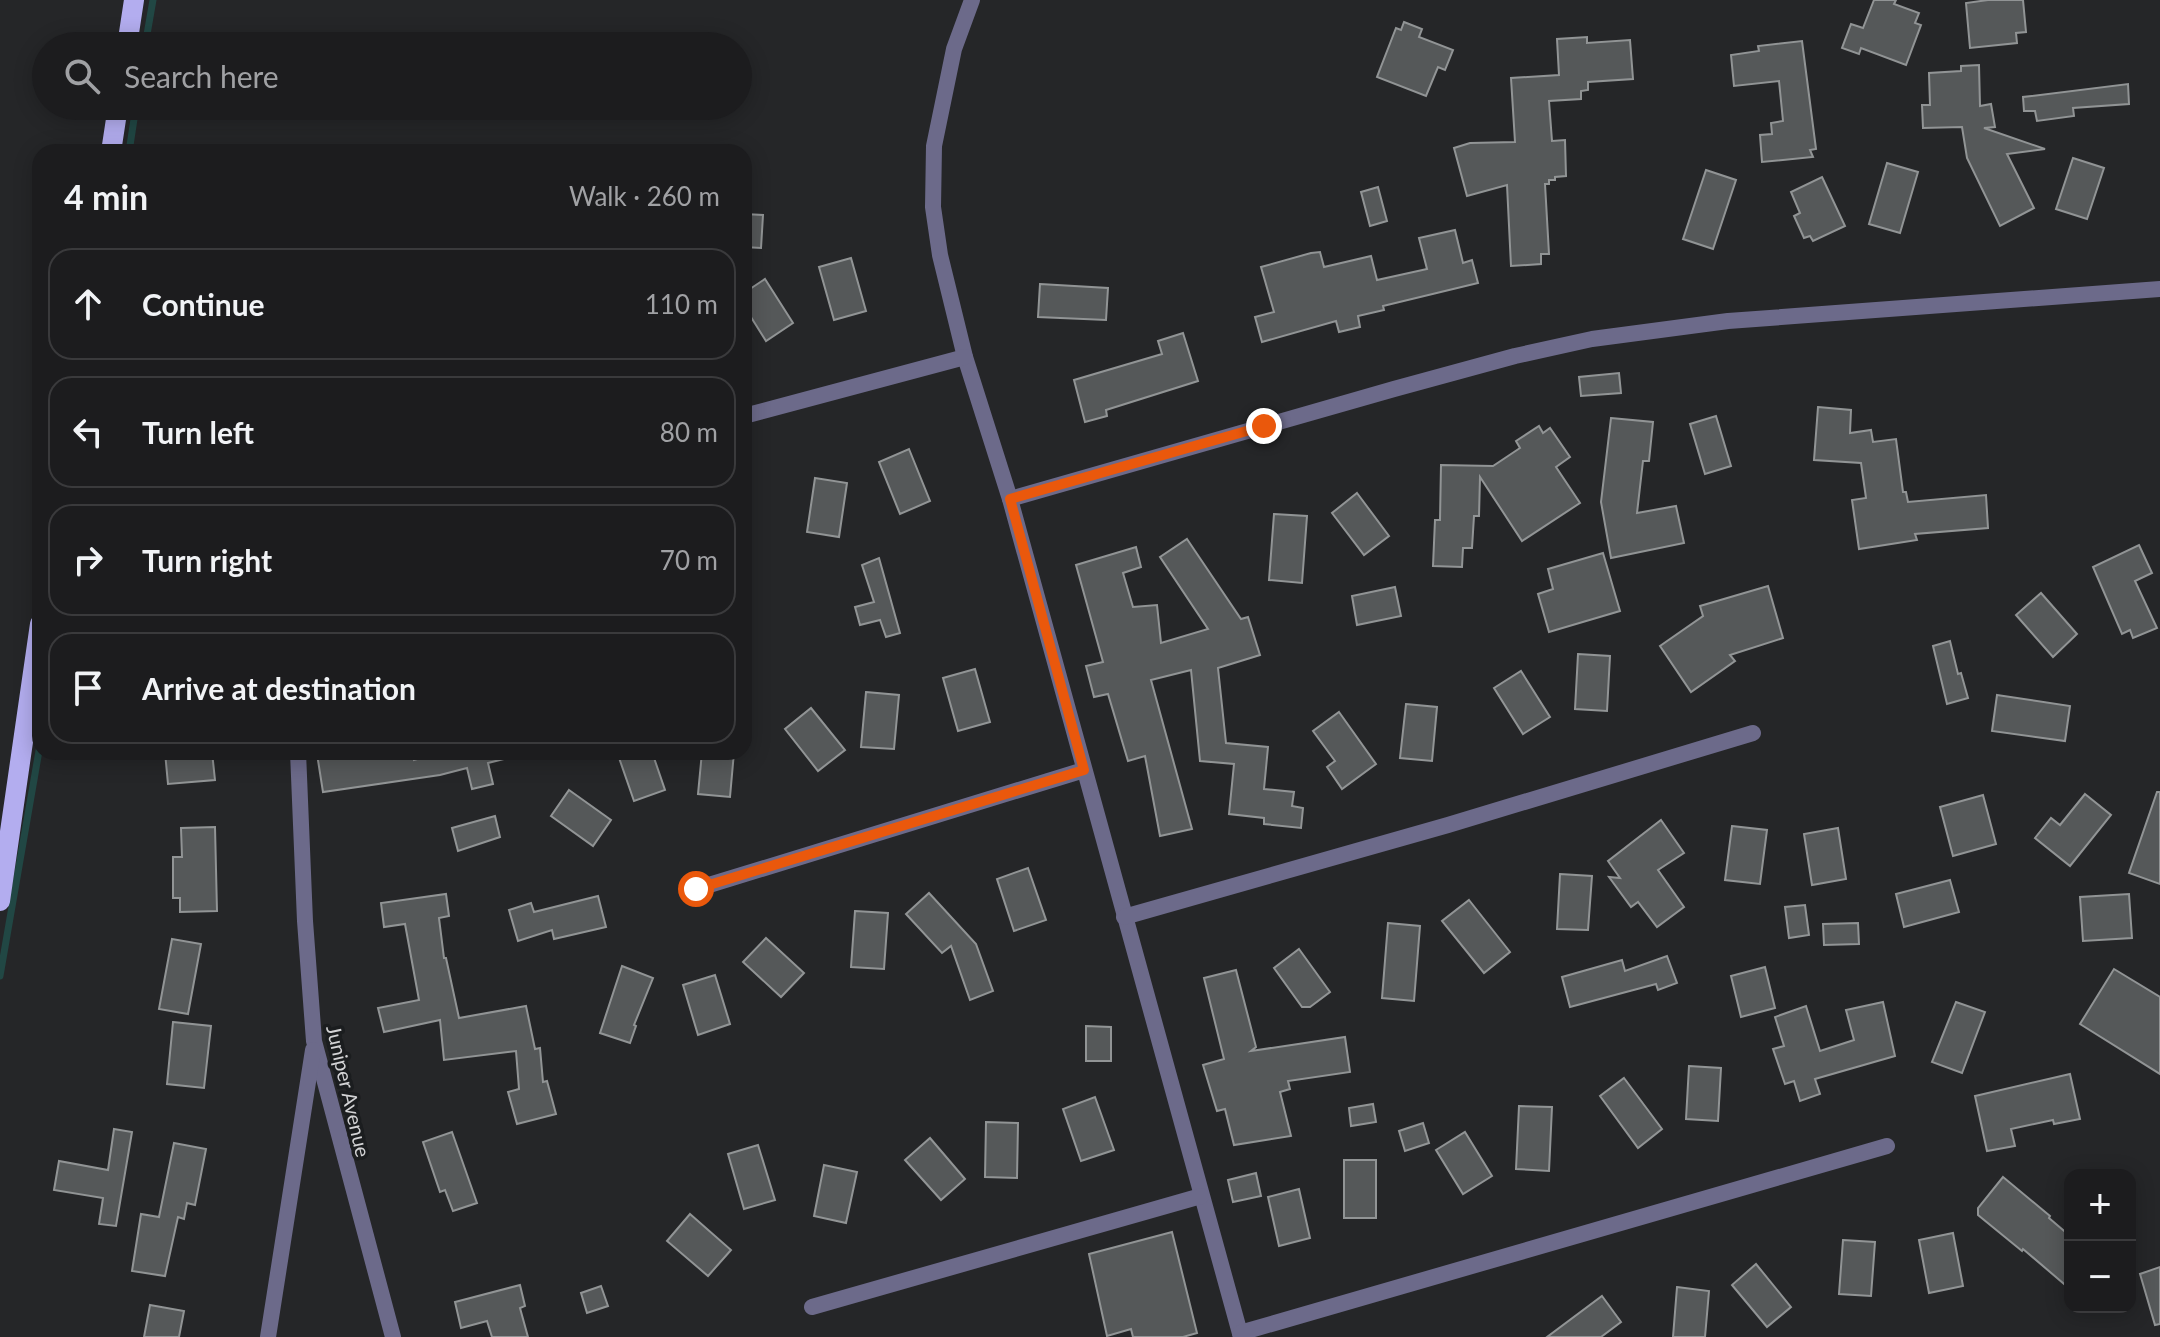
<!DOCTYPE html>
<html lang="en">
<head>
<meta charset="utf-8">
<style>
  :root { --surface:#1c1c1e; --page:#252527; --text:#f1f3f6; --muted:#a0a1a4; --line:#3a3a3c }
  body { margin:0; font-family:Lato,sans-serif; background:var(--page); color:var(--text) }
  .controls { position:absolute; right:24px; bottom:24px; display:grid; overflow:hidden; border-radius:16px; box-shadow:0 4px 20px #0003 }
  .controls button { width:72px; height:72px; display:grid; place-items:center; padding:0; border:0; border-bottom:2px solid var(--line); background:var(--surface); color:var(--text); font:40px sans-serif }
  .stop { position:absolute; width:24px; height:24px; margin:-18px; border:6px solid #ea580c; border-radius:50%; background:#fff }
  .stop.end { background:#ea580c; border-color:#fff; box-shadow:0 2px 8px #0008 }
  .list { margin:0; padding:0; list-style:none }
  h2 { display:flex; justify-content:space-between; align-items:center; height:104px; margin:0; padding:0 32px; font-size:34px }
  h2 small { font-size:26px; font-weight:400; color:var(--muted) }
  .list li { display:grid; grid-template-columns:52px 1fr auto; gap:24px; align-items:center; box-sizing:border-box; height:112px; margin:0 16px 16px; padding:0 16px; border:2px solid var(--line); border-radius:24px }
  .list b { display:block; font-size:30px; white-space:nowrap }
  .list em { font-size:26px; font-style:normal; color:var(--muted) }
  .icon { flex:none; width:44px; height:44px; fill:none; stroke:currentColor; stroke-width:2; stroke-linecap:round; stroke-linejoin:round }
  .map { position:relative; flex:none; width:2160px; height:1337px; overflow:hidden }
  .search { position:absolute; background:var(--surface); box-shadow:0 4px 20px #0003; left:32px; top:32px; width:720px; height:88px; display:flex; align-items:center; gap:20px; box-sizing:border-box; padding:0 28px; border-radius:44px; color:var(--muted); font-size:30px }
  .panel { position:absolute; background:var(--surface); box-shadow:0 4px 20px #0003; left:32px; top:144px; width:720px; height:616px; border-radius:24px }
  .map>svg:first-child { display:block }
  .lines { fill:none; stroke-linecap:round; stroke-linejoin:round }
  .stream { stroke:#214744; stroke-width:7 }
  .building { fill:#555859; stroke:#919495; stroke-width:2 }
  .minor { stroke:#6c6a8a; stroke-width:16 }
  .primary { stroke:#b3adef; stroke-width:20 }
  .route { stroke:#ea580c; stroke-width:10 }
  .labels { text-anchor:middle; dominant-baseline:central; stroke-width:7; stroke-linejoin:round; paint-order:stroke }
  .street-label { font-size:20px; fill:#d3d3d5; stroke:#1b1d1f }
</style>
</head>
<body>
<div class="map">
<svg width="2160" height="1337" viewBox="0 0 2160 1337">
  <rect width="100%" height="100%" fill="#252628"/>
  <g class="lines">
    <!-- stream -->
    <g class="stream">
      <polyline points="145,46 153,0"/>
      <polyline points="129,152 136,106"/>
      <polyline points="0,976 40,745"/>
    </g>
  </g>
  <!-- building -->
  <g class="building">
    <polygon points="1874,0 1896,0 1894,4 1919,13 1915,23 1921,25 1906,65 1861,48 1859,54 1842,48 1851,24 1863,28"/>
    <polygon points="1988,0 2023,0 2026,32 2016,33 2017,43 1970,48 1966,3"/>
    <polygon points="1404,22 1422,29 1419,37 1453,50 1445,70 1438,67 1426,96 1377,77 1396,28 1401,30"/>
    <polygon points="1587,37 1587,43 1630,40 1633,79 1588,82 1588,90 1581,91 1581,99 1549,101 1552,141 1565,140 1566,176 1555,177 1555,180 1549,180 1549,184 1545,184 1549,254 1541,254 1541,264 1511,266 1507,185 1467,196 1454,148 1470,143 1515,142 1511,78 1559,75 1557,39"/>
    <polygon points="1802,41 1816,149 1810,150 1813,157 1762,162 1760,135 1772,134 1771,123 1783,121 1779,81 1734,86 1731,55 1759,51 1758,46"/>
    <polygon points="1979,65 1980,106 1991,104 1995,127 1984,128 2045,149 2007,154 2034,208 2000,226 1967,158 1962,127 1923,128 1922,105 1930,105 1929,73 1961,71 1961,66"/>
    <polygon points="2128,84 2129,104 2073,108 2074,116 2037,121 2035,111 2024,111 2023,97"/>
    <polygon points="2073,158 2104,168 2087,219 2056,209"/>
    <polygon points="1887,163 1918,172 1900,233 1869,224"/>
    <polygon points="1706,170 1736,180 1713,249 1683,239"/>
    <polygon points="1822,177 1845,226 1813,241 1810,236 1804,238 1794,216 1800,213 1791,192"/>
    <polygon points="1378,187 1387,221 1370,226 1361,192"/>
    <polygon points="744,214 763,215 761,248 744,247"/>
    <polygon points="1455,230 1463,263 1472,260 1478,283 1383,306 1384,310 1358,316 1360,327 1339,332 1336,321 1262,342 1255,317 1274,312 1261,267 1311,253 1320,252 1324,267 1371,256 1377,280 1427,269 1419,238"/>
    <polygon points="851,258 866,311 834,320 819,267"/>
    <polygon points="765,279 793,323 766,341 744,306 744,293"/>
    <polygon points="1040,284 1108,288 1106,320 1038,317"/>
    <polygon points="1183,333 1198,381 1106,410 1107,416 1085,422 1074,380 1162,354 1158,341"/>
    <polygon points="1619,373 1621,393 1581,396 1579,377"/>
    <polygon points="1818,407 1851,410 1850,433 1871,430 1873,442 1896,439 1903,492 1906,492 1908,502 1986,495 1988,528 1915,534 1917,540 1859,549 1852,500 1866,498 1861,463 1814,460"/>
    <polygon points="1716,416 1731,466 1705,474 1690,424"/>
    <polygon points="1611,418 1653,422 1649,461 1643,461 1637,513 1676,506 1684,543 1611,558 1601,502"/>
    <polygon points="1539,426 1543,433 1550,428 1570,457 1556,467 1580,503 1522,541 1480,477 1479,516 1474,516 1472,548 1463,548 1462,567 1433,566 1435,520 1440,520 1441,465 1493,466 1520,448 1516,441"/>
    <polygon points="909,449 930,501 900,514 879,462"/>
    <polygon points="815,478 847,483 839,537 807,532"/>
    <polygon points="1357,493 1389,536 1364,555 1332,513"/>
    <polygon points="1274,514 1307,516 1302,583 1269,580"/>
    <polygon points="1187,539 1241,619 1248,617 1260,655 1218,668 1226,743 1268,747 1264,789 1294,792 1292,806 1303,808 1301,828 1264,824 1264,818 1229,814 1234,764 1200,761 1191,670 1151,680 1192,829 1160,836 1145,756 1128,761 1108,694 1094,697 1086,666 1103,662 1076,565 1136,547 1141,567 1123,573 1133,607 1157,605 1161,643 1208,629 1160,557"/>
    <polygon points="2139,545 2152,573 2135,581 2157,628 2133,638 2130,630 2122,634 2093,567"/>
    <polygon points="1603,553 1620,611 1549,632 1538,594 1553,589 1548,569"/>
    <polygon points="879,558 900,633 886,637 880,620 860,625 855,607 874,602 862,565"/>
    <polygon points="1768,586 1783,638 1730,655 1735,661 1691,692 1660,646 1703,616 1700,606"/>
    <polygon points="1395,587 1401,616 1357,625 1352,596"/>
    <polygon points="2041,593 2077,634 2053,657 2016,615"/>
    <polygon points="1950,641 1958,674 1961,673 1968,698 1947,704 1933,646"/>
    <polygon points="1578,654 1610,656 1607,711 1575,709"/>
    <polygon points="975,669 990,722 958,731 943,678"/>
    <polygon points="1521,671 1550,717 1523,734 1494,688"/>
    <polygon points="866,692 899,695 894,749 861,747"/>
    <polygon points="1997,695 2070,706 2065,741 1992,731"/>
    <polygon points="1406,704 1437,707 1432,761 1400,758"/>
    <polygon points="811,708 845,750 818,771 785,729"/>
    <polygon points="1339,712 1376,764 1342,789 1327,767 1335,761 1313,731"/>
    <polygon points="165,752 212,752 215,780 168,784"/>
    <polygon points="333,752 413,752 414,760 442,752 503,752 504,759 488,763 493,784 472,789 467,768 440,775 323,792 317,754"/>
    <polygon points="617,752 652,752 665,790 634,801"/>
    <polygon points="702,752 734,752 730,797 698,794"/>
    <polygon points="569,790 611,820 593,846 551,816"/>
    <polygon points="2157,792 2160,792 2160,884 2129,873"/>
    <polygon points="2085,794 2111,815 2070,866 2035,838 2051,818 2060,825"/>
    <polygon points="1983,795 1996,844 1953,856 1940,807"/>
    <polygon points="495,816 500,837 458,851 452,828"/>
    <polygon points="1661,820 1684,853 1658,870 1684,907 1657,927 1638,902 1631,907 1609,877 1620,878 1608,861"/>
    <polygon points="1732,826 1767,830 1760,884 1725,880"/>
    <polygon points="215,827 217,911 180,912 180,898 173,898 173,857 182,857 181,828"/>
    <polygon points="1838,828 1846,879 1812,885 1804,834"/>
    <polygon points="1028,868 1046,920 1014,931 997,879"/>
    <polygon points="1560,874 1592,876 1588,930 1557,929"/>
    <polygon points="1950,880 1959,912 1904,927 1896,894"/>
    <polygon points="929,893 976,944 993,991 970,1000 951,946 942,953 906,914"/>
    <polygon points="446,894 449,916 439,918 444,958 446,958 459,1018 526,1006 535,1049 540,1048 543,1082 547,1081 556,1114 517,1124 508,1092 519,1089 516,1051 444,1060 440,1020 384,1032 378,1008 419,1000 405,924 384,927 381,903"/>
    <polygon points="2129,894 2132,938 2083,941 2080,897"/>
    <polygon points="598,896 606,927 554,939 552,930 518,941 509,910 531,903 534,912"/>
    <polygon points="1469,900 1510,952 1484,973 1442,921"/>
    <polygon points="1805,905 1809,935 1789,938 1785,907"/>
    <polygon points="855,911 888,913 884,969 851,967"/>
    <polygon points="1388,923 1420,926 1414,1001 1382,998"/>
    <polygon points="1858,923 1859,944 1824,945 1823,924"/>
    <polygon points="766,938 804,973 781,997 743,962"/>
    <polygon points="172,939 201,944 188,1014 159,1009"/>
    <polygon points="1299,949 1330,992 1310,1007 1302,1007 1274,968"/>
    <polygon points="1667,956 1677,983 1658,990 1656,984 1570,1007 1562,977 1622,960 1625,971"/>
    <polygon points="622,966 653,978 634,1025 636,1026 630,1043 600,1033"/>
    <polygon points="1765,967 1775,1008 1741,1017 1731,976"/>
    <polygon points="2114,969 2160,997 2160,1074 2080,1024"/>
    <polygon points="1236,970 1256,1047 1251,1051 1345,1037 1350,1072 1288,1081 1290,1089 1280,1092 1291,1136 1234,1145 1225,1109 1217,1111 1203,1065 1224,1059 1204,978"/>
    <polygon points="715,975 730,1024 698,1035 683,985"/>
    <polygon points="1883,1002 1895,1056 1815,1079 1820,1094 1800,1101 1794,1081 1785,1084 1773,1049 1784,1046 1775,1017 1806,1006 1820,1051 1854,1040 1846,1010"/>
    <polygon points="1956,1002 1985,1012 1962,1073 1932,1062"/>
    <polygon points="173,1022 211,1026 204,1088 167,1084"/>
    <polygon points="1086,1026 1111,1027 1111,1061 1086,1061"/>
    <polygon points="1689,1066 1721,1068 1718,1121 1686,1119"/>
    <polygon points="2070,1074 2080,1119 2054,1124 2053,1120 2011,1129 2015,1146 1987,1151 1975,1096"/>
    <polygon points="1624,1078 1662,1129 1638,1148 1600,1096"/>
    <polygon points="1095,1097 1114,1150 1081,1161 1063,1109"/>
    <polygon points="1373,1104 1376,1122 1351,1126 1349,1108"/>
    <polygon points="1519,1106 1552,1107 1549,1171 1516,1169"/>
    <polygon points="986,1122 1018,1123 1017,1178 985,1177"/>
    <polygon points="1423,1123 1429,1143 1405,1151 1399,1131"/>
    <polygon points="114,1129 132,1132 116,1226 99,1224 103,1198 54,1190 59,1161 108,1170"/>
    <polygon points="452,1132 477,1203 453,1211 445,1190 440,1192 423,1142"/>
    <polygon points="1465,1132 1492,1176 1463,1194 1436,1150"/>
    <polygon points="930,1138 965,1179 941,1200 905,1160"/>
    <polygon points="174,1143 206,1149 195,1205 187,1203 184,1219 178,1217 165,1276 132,1271 141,1214 159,1217"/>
    <polygon points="758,1145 775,1200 744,1209 728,1154"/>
    <rect x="1344" y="1160" width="32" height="58"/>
    <polygon points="824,1165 857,1172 846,1223 814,1216"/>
    <polygon points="1256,1173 1261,1196 1233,1202 1228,1180"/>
    <polygon points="2003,1177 2050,1216 2049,1218 2070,1236 2070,1289 2023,1249 2022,1251 1978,1215 1978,1208"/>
    <polygon points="1299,1189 1310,1238 1279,1246 1268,1197"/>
    <polygon points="690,1214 731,1250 708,1276 667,1241"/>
    <polygon points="1172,1232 1197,1333 1183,1337 1133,1337 1131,1329 1107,1336 1089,1254"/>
    <polygon points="1953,1233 1963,1286 1929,1293 1919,1240"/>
    <polygon points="1843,1240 1875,1242 1871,1296 1839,1294"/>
    <polygon points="1756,1264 1791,1307 1767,1327 1732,1285"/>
    <polygon points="2160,1267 2160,1324 2155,1325 2140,1274"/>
    <polygon points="520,1285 525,1306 520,1308 528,1337 492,1337 487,1321 461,1328 455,1302"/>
    <polygon points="601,1286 608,1306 587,1313 581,1293"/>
    <polygon points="1677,1287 1709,1291 1705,1337 1673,1337"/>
    <polygon points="1602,1296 1621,1322 1601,1337 1547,1337"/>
    <polygon points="150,1305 184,1311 179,1337 144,1337"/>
  </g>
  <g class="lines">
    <!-- minor -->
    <g class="minor">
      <polyline points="972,0 954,49 934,146 933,207 940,255 965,357 1010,499 1241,1337"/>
      <polyline points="744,416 965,357"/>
      <polyline points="1010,499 1394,389 1515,356 1592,339 1728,321 2160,289"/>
      <polyline points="298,752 305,921 314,1041 393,1337"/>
      <polyline points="696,889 1084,770"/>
      <polyline points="1124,917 1448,825 1753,733"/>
      <polyline points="812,1307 1201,1196"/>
      <polyline points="1240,1333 1887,1146"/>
      <polyline points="268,1337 313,1050"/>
    </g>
    <!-- primary -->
    <g class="primary">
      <polyline points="127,46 134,0"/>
      <polyline points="111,152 118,106"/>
      <polyline points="0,901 40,624"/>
    </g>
  </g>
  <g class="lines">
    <!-- route -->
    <polyline class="route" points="696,889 1084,770 1010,499 1264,426"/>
  </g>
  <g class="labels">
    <!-- street labels -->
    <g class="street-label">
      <text transform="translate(349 1091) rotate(77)">Juniper Avenue</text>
    </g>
  </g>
</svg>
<div class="controls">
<button>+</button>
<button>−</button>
</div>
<div class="stop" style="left:696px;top:889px"></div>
<div class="stop end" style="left:1264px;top:426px"></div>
<div class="search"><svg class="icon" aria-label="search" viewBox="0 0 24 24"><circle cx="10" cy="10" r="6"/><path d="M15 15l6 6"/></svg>Search here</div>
<section class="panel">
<h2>4 min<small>Walk · 260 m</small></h2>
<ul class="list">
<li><svg class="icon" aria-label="ahead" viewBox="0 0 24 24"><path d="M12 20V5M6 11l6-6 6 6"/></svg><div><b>Continue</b></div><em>110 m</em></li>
<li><svg class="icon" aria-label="left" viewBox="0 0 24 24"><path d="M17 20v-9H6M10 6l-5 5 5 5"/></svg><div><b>Turn left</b></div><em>80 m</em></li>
<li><svg class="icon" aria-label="right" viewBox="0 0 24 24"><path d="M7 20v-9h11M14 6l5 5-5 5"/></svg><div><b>Turn right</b></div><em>70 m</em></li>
<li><svg class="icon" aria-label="arrive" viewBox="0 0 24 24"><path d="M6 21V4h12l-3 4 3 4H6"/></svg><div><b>Arrive at destination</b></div></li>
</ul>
</section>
</div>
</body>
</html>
